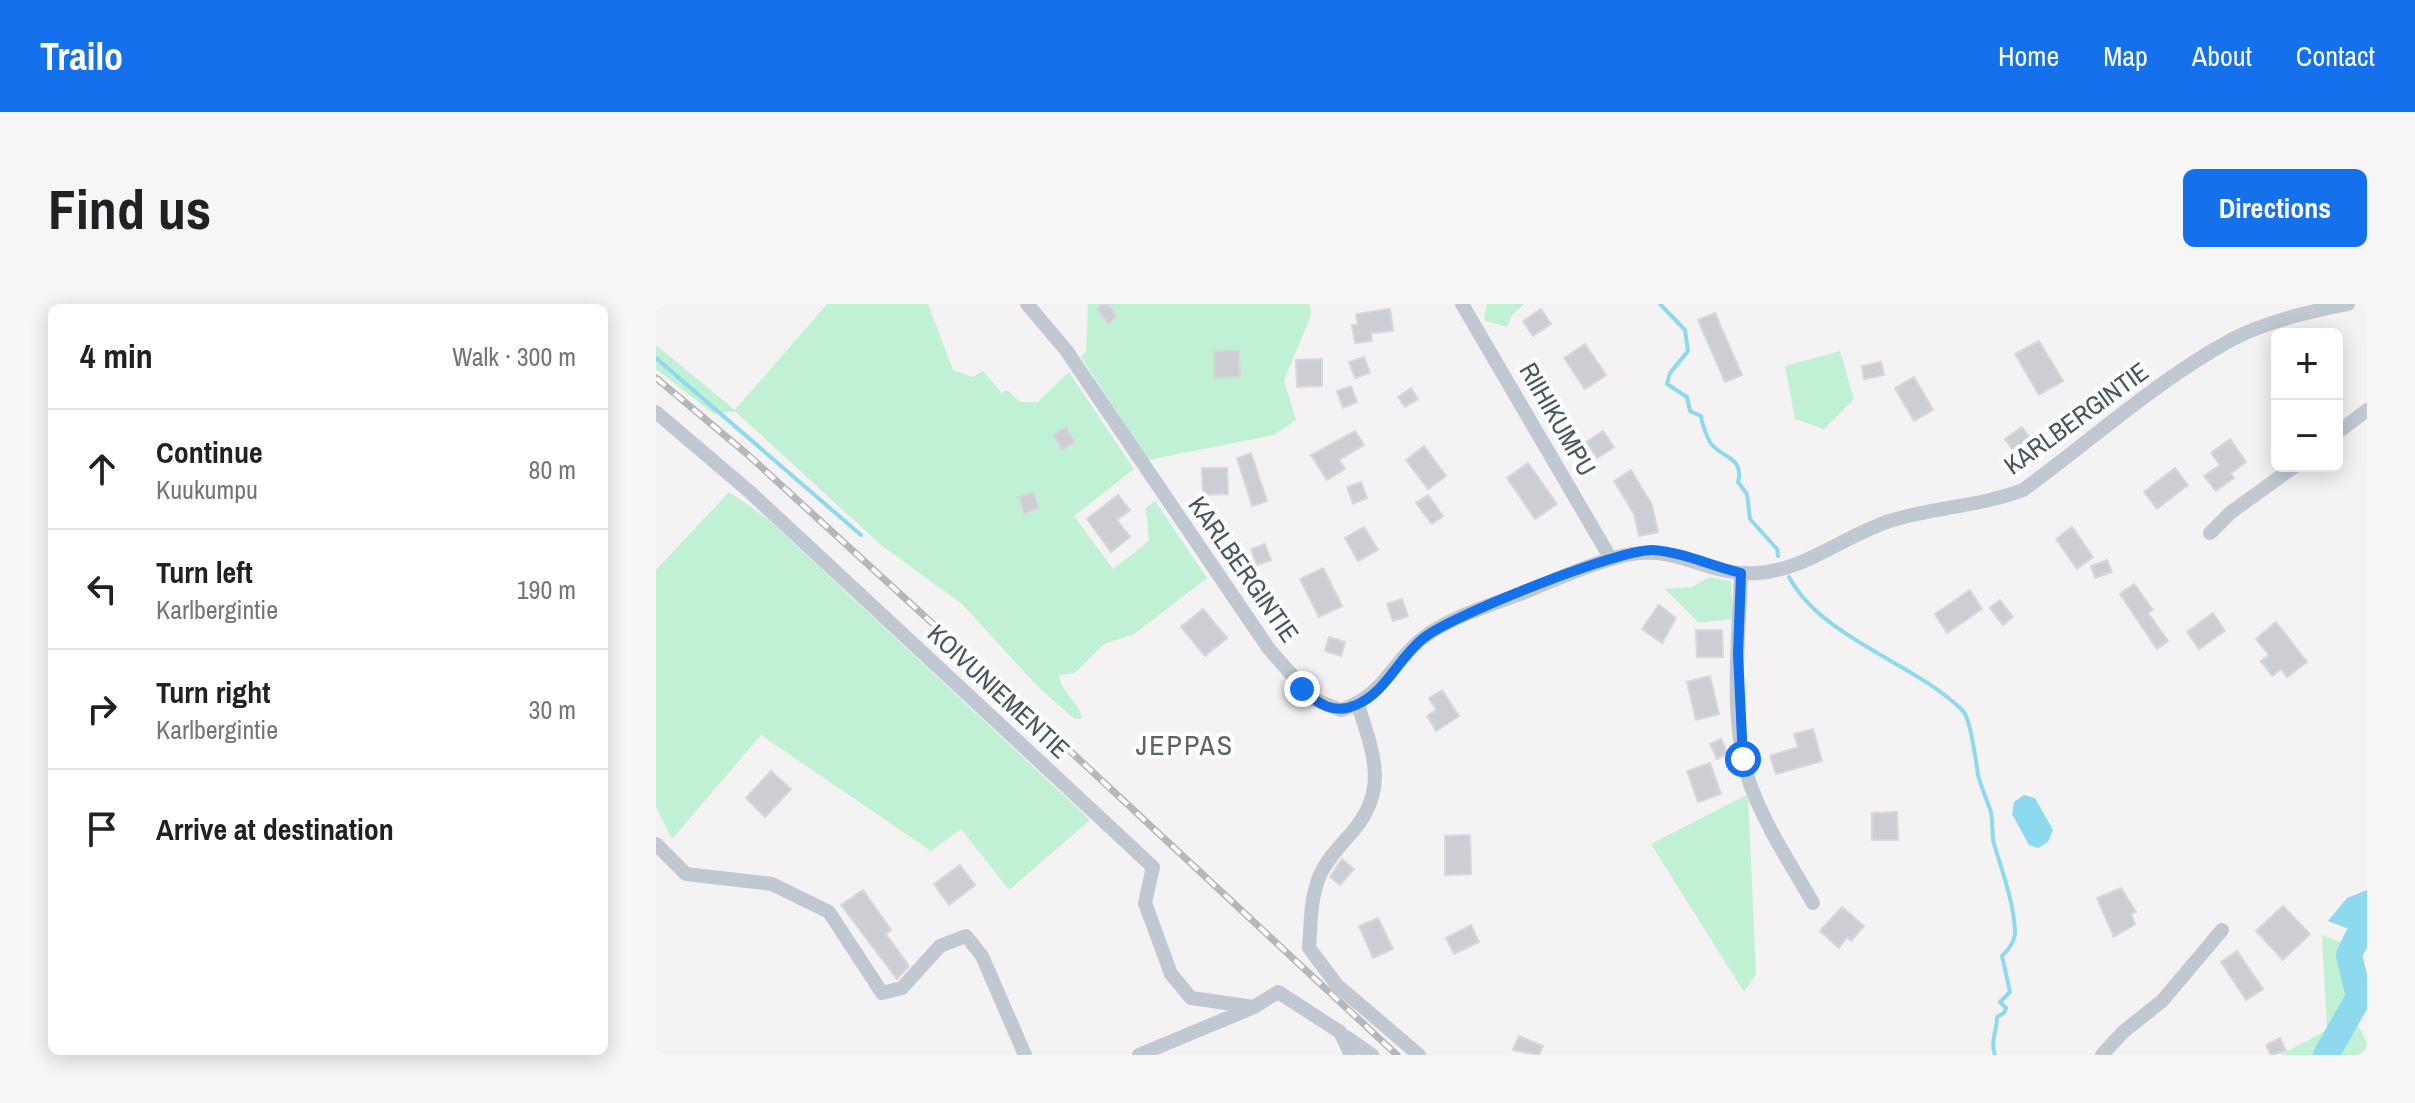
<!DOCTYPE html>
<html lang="en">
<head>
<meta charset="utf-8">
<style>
  :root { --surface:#fff; --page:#f6f6f6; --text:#202124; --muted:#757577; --line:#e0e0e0; --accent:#1570eb }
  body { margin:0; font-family:"Archivo Narrow",sans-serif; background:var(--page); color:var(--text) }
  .controls { position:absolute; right:24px; top:24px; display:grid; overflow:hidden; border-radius:12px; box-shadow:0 4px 20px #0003 }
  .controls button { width:72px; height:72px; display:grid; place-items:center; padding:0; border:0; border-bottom:2px solid var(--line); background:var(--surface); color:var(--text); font:40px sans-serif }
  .stop { position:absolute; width:24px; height:24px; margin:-18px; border:6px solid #1570eb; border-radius:50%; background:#fff }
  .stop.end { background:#1570eb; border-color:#fff; box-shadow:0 2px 8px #0008 }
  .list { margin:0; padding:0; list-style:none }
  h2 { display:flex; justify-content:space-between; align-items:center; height:104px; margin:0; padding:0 32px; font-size:34px }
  h2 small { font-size:26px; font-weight:400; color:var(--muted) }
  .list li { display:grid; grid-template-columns:52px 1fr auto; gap:24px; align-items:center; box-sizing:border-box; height:120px; padding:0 32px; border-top:2px solid var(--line) }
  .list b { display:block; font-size:30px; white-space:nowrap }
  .list p { margin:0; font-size:26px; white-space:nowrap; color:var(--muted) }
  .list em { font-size:26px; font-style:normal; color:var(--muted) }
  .icon { flex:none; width:44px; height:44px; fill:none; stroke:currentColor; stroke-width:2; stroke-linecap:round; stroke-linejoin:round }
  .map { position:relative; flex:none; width:1711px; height:751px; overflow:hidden; border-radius:12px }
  header { display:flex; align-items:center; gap:48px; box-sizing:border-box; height:112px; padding:0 40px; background:var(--accent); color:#fff }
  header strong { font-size:38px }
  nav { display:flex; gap:44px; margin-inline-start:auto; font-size:28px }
  .intro { display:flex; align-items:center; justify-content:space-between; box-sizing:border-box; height:192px; padding:0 48px }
  h1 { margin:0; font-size:56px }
  .button { padding:20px 36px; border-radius:12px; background:var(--accent); color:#fff; font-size:28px; font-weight:700 }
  main { display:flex; gap:48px; padding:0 48px }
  aside { flex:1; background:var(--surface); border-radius:12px; box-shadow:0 4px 20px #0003 }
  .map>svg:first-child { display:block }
  .green { fill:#c1f1d4 }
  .water { fill:#8ddaef }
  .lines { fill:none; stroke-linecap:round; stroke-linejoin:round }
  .stream { stroke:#8ddaef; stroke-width:4 }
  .river { stroke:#8ddaef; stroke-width:26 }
  .building { fill:#ccced4; stroke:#d6d8dd; stroke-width:2 }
  .minor { stroke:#c0c9d1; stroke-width:14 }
  .rail-casing { stroke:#b4b7bc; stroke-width:7 }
  .rail { stroke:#fff; stroke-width:4; stroke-dasharray:12; stroke-linecap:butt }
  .route { stroke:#1570eb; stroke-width:10 }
  .labels { text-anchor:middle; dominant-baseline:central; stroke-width:8; stroke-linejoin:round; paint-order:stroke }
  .street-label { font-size:26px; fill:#495560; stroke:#fff }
  .neighbourhood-label { font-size:28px; letter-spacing:2px; fill:#5e6267; stroke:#fff }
</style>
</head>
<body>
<header>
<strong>Trailo</strong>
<nav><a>Home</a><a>Map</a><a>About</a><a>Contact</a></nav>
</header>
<div class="intro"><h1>Find us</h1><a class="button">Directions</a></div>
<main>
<aside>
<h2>4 min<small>Walk · 300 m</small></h2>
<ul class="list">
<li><svg class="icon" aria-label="ahead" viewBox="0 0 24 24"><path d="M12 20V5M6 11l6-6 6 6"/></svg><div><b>Continue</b><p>Kuukumpu</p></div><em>80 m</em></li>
<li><svg class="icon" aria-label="left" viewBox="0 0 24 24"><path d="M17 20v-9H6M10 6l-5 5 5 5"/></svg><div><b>Turn left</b><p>Karlbergintie</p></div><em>190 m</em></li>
<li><svg class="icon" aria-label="right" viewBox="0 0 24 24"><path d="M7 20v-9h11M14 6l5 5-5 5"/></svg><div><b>Turn right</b><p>Karlbergintie</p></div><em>30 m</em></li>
<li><svg class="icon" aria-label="arrive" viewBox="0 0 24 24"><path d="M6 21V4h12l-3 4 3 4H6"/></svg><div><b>Arrive at destination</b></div></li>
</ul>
</aside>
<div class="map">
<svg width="1711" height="751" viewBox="0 0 1711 751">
  <rect width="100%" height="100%" fill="#f4f2f2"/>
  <!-- green -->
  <g class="green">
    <path d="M171 0H272L297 66 317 73 327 67 346 89 351 86 364 98H382L413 68 478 165 418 212 457 265 493 237 490 204 499 197 551 274 478 330 448 340 419 369 403 371C405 389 423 397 426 414L419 415 384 385 306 300 225 241 79 107 58 110 0 65V41L79 106Z"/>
    <polygon points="432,0 654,0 655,12 628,76 640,116 618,131 492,156 425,53 430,48"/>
    <polygon points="831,0 868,0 856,11 851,23 828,16"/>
    <polygon points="1184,47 1198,95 1168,125 1139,115 1129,62"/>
    <polygon points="73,188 112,215 434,516 353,586 305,525 275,547 105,431 16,535 0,503 0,266"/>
    <polygon points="1053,273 1075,277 1077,315 1043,319 1009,285 1036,283"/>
    <polygon points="1092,490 1100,670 1088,688 995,540"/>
    <polygon points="1666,631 1700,644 1706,678 1702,721 1711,739 1711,751 1625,751 1671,726"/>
  </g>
  <!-- water -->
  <g class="water">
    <polygon points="1368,491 1379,494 1397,526 1392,538 1382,544 1373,541 1356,510 1358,498"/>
    <polygon points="1711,586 1711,632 1672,617 1691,594"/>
  </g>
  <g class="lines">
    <!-- stream -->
    <g class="stream">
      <path d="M1004 0 1029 26 1032 47 1014 69 1011 80 1031 93 1034 107 1045 112C1045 117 1053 139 1056 141 1069 155 1088 154 1082 178L1091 190 1094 215 1121 245 1122 252"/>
      <polyline points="0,54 205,231"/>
      <path d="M1133 273C1166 335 1260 359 1307 407 1315 415 1320 458 1322 471 1325 482 1330 494 1334 505 1338 516 1335 530 1338 540 1347 570 1357 596 1359 626 1360 635 1353 646 1346 652L1354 688 1344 698 1350 704 1348 709 1341 713C1341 727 1334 737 1339 751"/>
    </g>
    <!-- river -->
    <polyline class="river" points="1670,751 1703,693 1693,651 1701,634"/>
  </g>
  <!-- building -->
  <g class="building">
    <polygon points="447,0 452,0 461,12 452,20 441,5"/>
    <polygon points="734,5 737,27 715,29 716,37 699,39 696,21 702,21 700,10"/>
    <polygon points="885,5 895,20 877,32 867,17"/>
    <polygon points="1059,9 1086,71 1069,78 1042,16"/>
    <polygon points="1383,37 1407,77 1383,91 1359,50"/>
    <polygon points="929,40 950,71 929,85 908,54"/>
    <polygon points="583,46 584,73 558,74 558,47"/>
    <polygon points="708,53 714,69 699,74 693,58"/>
    <polygon points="666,55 666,82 641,83 640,56"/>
    <polygon points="1225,58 1228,71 1208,75 1206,62"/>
    <polygon points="1258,73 1277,106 1258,117 1239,84"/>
    <polygon points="695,82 701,98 687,104 681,87"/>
    <polygon points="755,84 762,95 749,103 742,93"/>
    <polygon points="410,123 419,138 406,146 397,131"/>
    <polygon points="1366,123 1376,137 1359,149 1349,135"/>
    <polygon points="699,127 708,141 683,156 689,165 671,176 655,151"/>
    <polygon points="947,127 958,143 941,154 930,138"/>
    <polygon points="1574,135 1590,158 1575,169 1578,174 1560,187 1548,172 1564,161 1555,149"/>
    <polygon points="768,142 790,172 772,185 750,156"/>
    <polygon points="595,149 611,197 596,202 581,154"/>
    <polygon points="872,159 901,200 879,215 851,174"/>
    <polygon points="546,164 571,164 572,190 547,191"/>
    <polygon points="1519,164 1532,181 1501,205 1488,188"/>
    <polygon points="975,166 996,201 1002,228 983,232 978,210 958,177"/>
    <polygon points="705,178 711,194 697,200 691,183"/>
    <polygon points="377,188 383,204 368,210 363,193"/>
    <polygon points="462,191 474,206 461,216 474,233 455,248 431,215"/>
    <polygon points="772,191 787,212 776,220 760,199"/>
    <polygon points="708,223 722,246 702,257 689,234"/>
    <polygon points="1416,223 1437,253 1421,265 1400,235"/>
    <polygon points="609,240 615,256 601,261 595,245"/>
    <polygon points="1451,256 1456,268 1439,274 1435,262"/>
    <polygon points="667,264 686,302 663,313 644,275"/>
    <polygon points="1478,280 1497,306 1492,309 1512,337 1501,345 1464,290"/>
    <polygon points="1314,286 1326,305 1291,329 1279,310"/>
    <polygon points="746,295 752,312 737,317 731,300"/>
    <polygon points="1344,296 1357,313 1347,321 1334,304"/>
    <polygon points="1003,301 1020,314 1006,339 986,325"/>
    <polygon points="547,305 571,334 549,352 525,323"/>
    <polygon points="1557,309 1569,327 1543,345 1531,328"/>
    <polygon points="1620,318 1651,358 1631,373 1625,365 1616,372 1605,357 1613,351 1600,335"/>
    <polygon points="1040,326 1066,326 1067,353 1041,353"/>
    <polygon points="673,333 689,338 685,352 669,347"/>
    <polygon points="1054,372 1063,410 1040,416 1031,378"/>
    <polygon points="786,386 803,412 780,427 771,412 780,406 773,394"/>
    <polygon points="1157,425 1166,457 1120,470 1114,452 1142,443 1138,430"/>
    <polygon points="1065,435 1072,449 1061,455 1054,440"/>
    <polygon points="1054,459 1065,490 1042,498 1031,467"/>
    <polygon points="115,467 135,485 109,513 90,494"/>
    <polygon points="1241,508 1242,536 1216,536 1216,509"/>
    <polygon points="814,531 815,570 789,571 789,532"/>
    <polygon points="686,555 698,565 684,581 674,573"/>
    <polygon points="304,561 319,581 293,601 278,580"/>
    <polygon points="1465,584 1480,608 1475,610 1479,620 1458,633 1441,594"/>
    <polygon points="207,586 235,626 230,630 253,662 241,675 185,601"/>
    <polygon points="1627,602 1654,630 1627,656 1600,627"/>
    <polygon points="1186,603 1208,622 1195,637 1191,633 1183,644 1164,627"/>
    <polygon points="722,614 737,645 717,654 703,622"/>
    <polygon points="815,621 823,638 798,650 790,634"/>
    <polygon points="1581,647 1607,685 1590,696 1565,658"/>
    <polygon points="863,732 887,742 883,751 857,746"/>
    <polygon points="1624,734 1630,747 1615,751 1610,741"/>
  </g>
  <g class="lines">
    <!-- minor -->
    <g class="minor">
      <path d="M371 0 410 46 613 345 657 395 685 406C731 391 738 352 775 328 802 311 834 301 864 290 894 278 924 264 955 255 1020 234 1045 273 1102 269 1150 266 1192 229 1237 216 1280 203 1325 202 1367 186 1436 136 1500 77 1575 36 1610 17 1653 8 1692 0"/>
      <polyline points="806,0 955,255"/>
      <polyline points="0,108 95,189 497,563 489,599 515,670 535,694 598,703"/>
      <polyline points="1681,129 1711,106"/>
      <polyline points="1554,229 1574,209 1639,162"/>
      <path d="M1085 269C1083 335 1071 428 1098 490 1113 528 1137 564 1157 599"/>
      <path d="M702 401C717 448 733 485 697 527 685 541 671 555 664 571 654 594 655 620 653 644L681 681 763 751"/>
      <polyline points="0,540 30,570 116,580 173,608 226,689 246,684 284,642 310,632 326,652 369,751"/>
      <polyline points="690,733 716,751"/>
      <polyline points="483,751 598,703 622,688 684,728 695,751"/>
      <polyline points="1446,751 1467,728 1506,697 1566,626"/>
    </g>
    <defs>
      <polyline id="rail" points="0,74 91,150 299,340 741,751"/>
    </defs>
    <!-- rail casing -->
    <use href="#rail" class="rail-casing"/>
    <!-- rail -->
    <use href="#rail" class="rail"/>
  </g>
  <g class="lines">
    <!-- route -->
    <path class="route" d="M646 385C662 400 678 411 700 401 731 388 743 352 769 333 797 311 963 245 997 246 1026 248 1056 262 1085 269L1082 350 1087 455"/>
  </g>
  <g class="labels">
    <!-- street labels -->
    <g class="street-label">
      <text transform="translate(1420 114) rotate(-36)">KARLBERGINTIE</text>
      <text transform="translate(902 115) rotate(60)">RIIHIKUMPU</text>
      <text transform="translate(588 265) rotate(55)">KARLBERGINTIE</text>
      <text transform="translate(343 387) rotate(43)">KOIVUNIEMENTIE</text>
    </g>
    <!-- neighbourhood labels -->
    <g class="neighbourhood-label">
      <text x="529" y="441">JEPPAS</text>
    </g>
  </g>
</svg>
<div class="controls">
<button>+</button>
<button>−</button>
</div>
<div class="stop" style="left:1087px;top:455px"></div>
<div class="stop end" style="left:646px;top:385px"></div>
</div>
</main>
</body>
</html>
